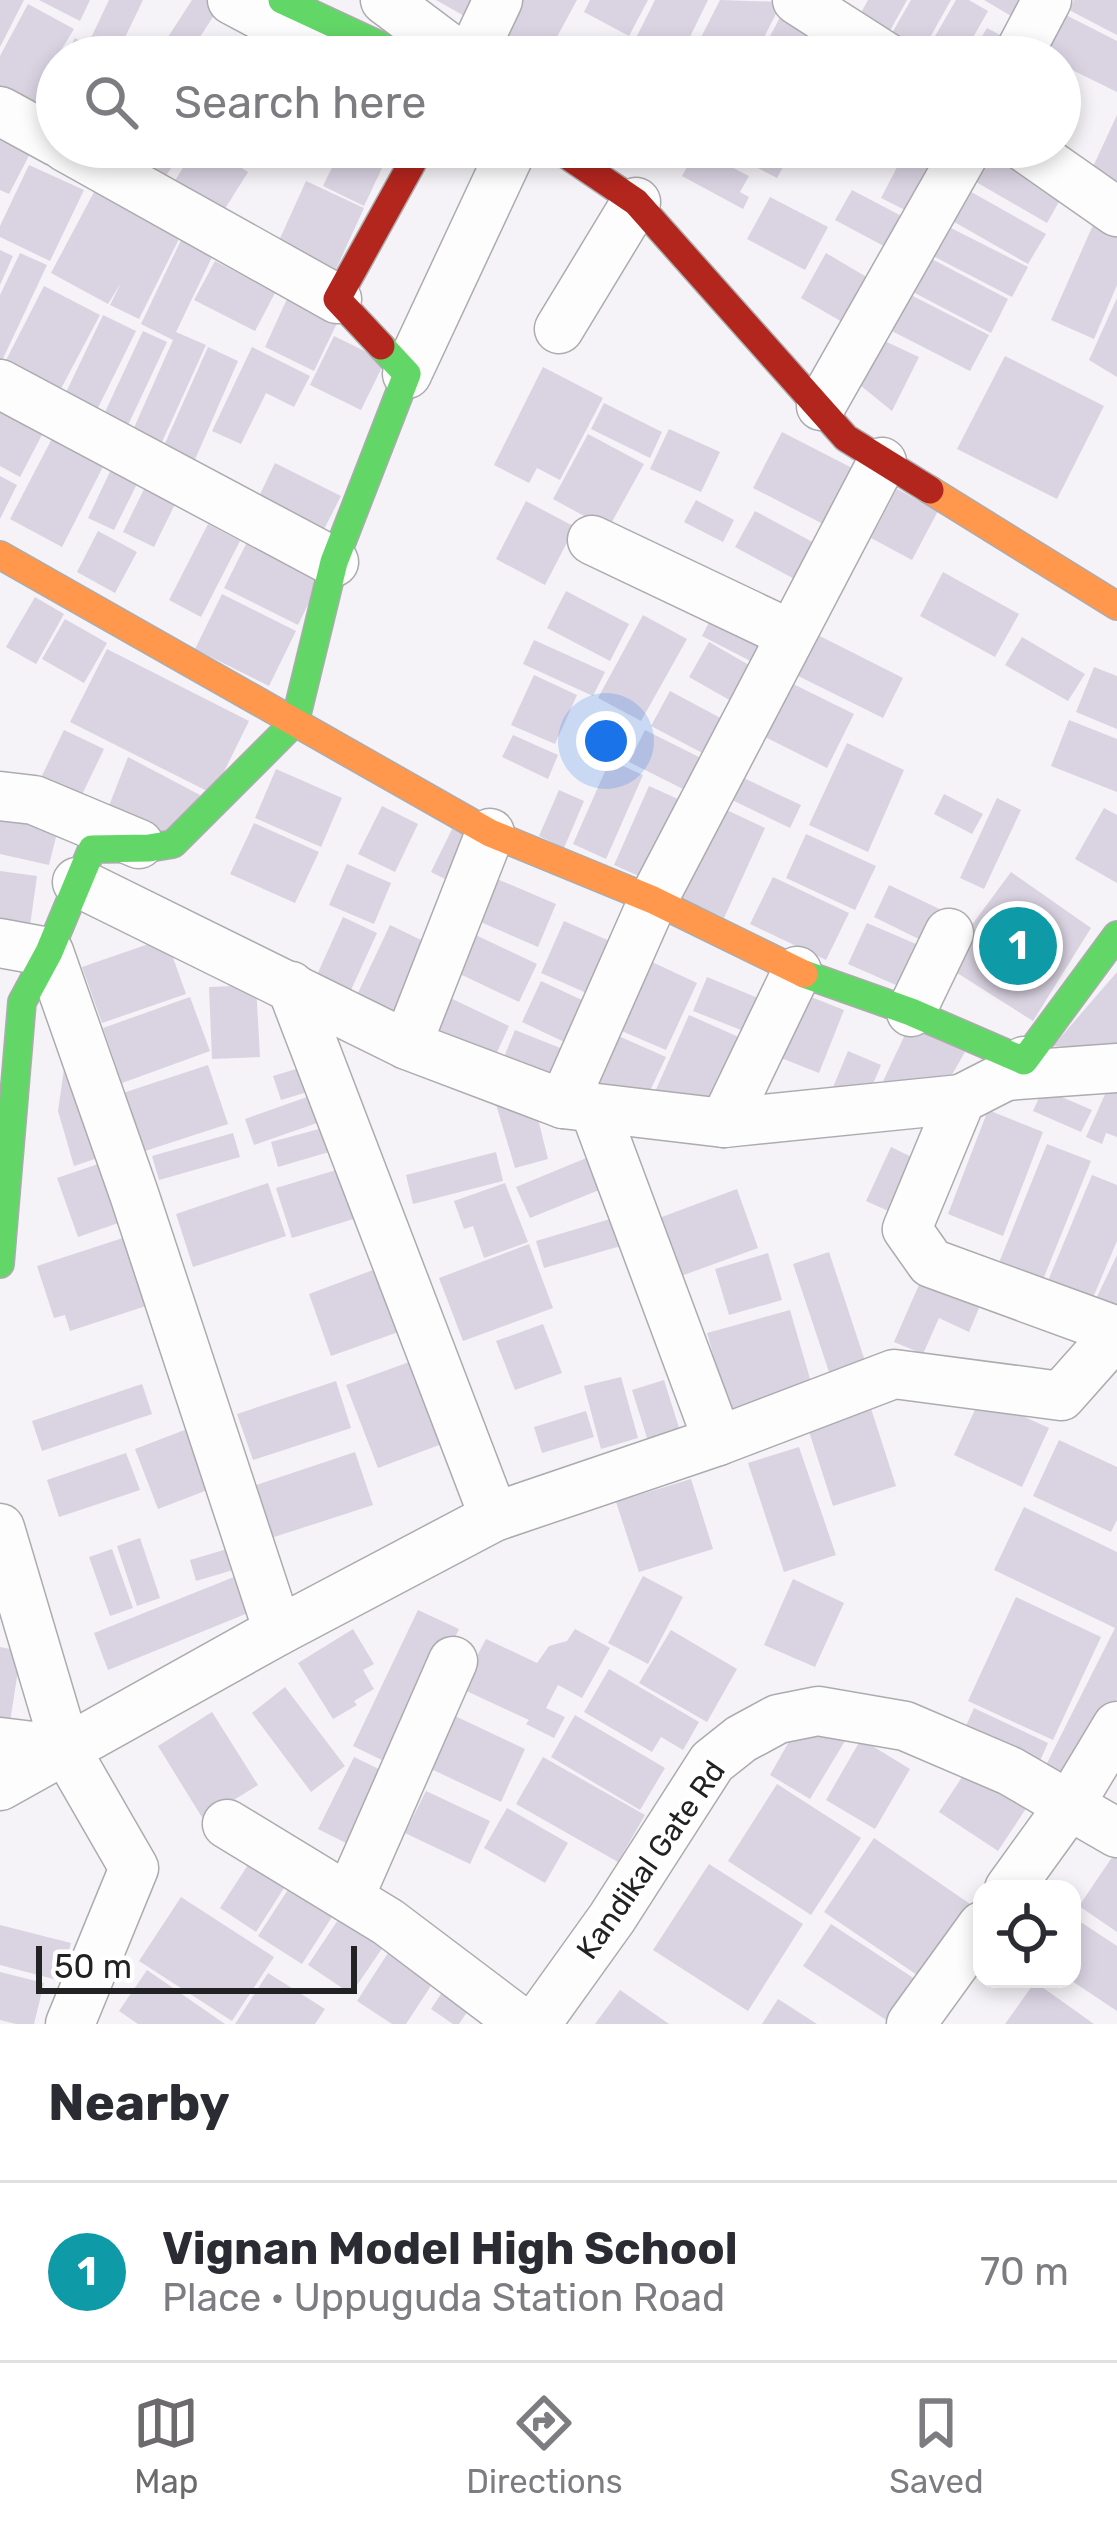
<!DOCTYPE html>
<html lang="en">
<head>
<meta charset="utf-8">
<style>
  :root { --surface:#fff; --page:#f2f2f3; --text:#2b2b33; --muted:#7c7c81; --line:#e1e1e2; --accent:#6c6a6d }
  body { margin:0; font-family:Rubik,sans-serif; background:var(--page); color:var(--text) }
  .controls { position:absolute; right:36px; bottom:36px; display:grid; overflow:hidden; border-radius:24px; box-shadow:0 6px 18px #0003 }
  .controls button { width:108px; height:108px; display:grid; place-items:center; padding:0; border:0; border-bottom:3px solid var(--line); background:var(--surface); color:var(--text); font:60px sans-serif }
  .scale { position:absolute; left:36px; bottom:30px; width:321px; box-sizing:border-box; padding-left:12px; border:6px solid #222123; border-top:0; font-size:33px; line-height:42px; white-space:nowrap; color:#222123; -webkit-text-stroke:9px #fff; paint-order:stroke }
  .you { position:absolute; left:606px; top:741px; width:42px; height:42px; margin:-30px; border:9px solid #fff; border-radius:50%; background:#1a73e8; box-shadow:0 0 0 18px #1a73e833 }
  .badge { display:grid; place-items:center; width:78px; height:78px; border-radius:50%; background:var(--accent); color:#fff; font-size:39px; font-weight:700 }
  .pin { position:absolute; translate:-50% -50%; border:6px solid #fff; box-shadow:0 3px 12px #0006 }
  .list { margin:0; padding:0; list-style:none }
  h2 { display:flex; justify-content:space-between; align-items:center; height:156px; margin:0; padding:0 48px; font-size:51px }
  h2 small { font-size:39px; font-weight:400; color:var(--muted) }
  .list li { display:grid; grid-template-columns:78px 1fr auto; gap:36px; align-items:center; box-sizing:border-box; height:180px; padding:0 48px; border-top:3px solid var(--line) }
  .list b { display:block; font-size:45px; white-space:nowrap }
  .list p { margin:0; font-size:39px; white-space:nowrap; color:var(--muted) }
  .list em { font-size:39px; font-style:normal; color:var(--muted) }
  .icon { flex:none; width:66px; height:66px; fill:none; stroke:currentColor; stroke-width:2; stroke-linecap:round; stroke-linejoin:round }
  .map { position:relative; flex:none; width:1117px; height:2024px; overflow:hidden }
  .search { position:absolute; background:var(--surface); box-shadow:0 6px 18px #0003; left:36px; right:36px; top:36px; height:132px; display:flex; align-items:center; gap:30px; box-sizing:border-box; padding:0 42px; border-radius:66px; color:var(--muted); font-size:45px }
  .sheet { height:336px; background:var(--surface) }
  nav { display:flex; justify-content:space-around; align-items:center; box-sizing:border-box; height:168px; border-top:3px solid var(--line); background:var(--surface); font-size:33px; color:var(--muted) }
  nav a { display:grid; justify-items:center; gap:6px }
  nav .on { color:var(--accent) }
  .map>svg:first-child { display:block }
  .building { fill:#dad3e2 }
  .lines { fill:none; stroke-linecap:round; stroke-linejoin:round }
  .street-casing { stroke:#acacae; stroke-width:51 }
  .fast-casing { stroke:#acacae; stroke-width:30 }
  .slow-casing { stroke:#acacae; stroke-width:30 }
  .jam-casing { stroke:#acacae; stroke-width:30 }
  .street { stroke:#fefdfe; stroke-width:48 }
  .fast { stroke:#63d668; stroke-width:27 }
  .slow { stroke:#ff974d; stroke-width:27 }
  .jam { stroke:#b3261e; stroke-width:27 }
  .labels { text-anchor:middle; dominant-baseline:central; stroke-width:9; stroke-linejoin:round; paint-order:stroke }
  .street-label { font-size:30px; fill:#222123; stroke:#fff }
</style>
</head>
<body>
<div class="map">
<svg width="1117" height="2024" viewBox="0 0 1117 2024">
  <rect width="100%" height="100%" fill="#f5f3f7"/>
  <!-- building -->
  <g class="building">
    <polygon points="0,0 24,0 0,47"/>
    <polygon points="39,0 90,0 80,21"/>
    <polygon points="109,0 143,0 116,56 89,42"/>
    <polygon points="192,0 211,0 220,6 187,57 155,57"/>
    <polygon points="436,0 487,0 475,22"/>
    <polygon points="506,0 577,0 546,57 533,57 488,33"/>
    <polygon points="590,0 648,0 629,36 584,12"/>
    <polygon points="655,0 708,0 680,57 637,36"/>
    <polygon points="720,0 782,2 754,57 691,57"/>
    <polygon points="868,0 907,0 887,36 857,20"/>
    <polygon points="911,0 951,0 919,57 888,40"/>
    <polygon points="956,0 969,0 988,11 962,57 923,57"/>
    <polygon points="984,0 1036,0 1023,23"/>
    <polygon points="1074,0 1117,0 1117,35 1069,10"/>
    <polygon points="28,4 74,29 57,57 26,120 0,106 0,56"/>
    <polygon points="786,6 843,37 832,57 759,57"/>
    <polygon points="1062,13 1117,41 1117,92 1060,64 1060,57 1041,55"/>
    <polygon points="987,28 1017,44 1010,57 970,57"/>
    <polygon points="75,38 103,53 100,57 65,57"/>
    <polygon points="57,71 57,130 32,118"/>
    <polygon points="1117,115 1117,183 1091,171"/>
    <polygon points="0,128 34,146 9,194 0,190"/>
    <polygon points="100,147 186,147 158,187"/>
    <polygon points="196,147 209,147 248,172 216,223 167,193"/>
    <polygon points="214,147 252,147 240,165"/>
    <polygon points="342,147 392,147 364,206 323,186"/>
    <polygon points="647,147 694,147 683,168"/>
    <polygon points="698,147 720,147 714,158 749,176 740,192 749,197 743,209 682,176"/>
    <polygon points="727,147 794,147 777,178 725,151"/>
    <polygon points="906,150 934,164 909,212 881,198"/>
    <polygon points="995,150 1065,191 1047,223 976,182"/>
    <polygon points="29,165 84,190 50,261 0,237 0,226"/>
    <polygon points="306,181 364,208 331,280 273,254"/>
    <polygon points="966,189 1046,234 1028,264 949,219"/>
    <polygon points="852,190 911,221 895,252 835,220"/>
    <polygon points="94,192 179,239 139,319 110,305 121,283 108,304 51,273"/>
    <polygon points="770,197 828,227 805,270 747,239"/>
    <polygon points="1093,225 1117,235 1117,285 1094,339 1051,320"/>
    <polygon points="947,226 1028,267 1012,297 933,256"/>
    <polygon points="182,238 214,253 176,332 206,345 157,453 129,439 173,340 141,324"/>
    <polygon points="0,250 13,256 0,285"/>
    <polygon points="20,253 47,265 0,365 0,295"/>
    <polygon points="826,253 875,282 849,326 801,298"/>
    <polygon points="928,257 1008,299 991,333 911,291"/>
    <polygon points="215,261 275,293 255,331 194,300"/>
    <polygon points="44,286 100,315 56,398 1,370"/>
    <polygon points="905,292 989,335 970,371 886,328"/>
    <polygon points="1117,298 1117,377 1089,360"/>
    <polygon points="287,299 337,323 314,371 265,347"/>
    <polygon points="103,315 136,331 91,422 59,407"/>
    <polygon points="143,331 167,342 121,440 97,429"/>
    <polygon points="334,336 385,361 361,410 310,385"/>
    <polygon points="878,338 919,357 892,411 860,385"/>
    <polygon points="208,347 238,361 193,464 162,450"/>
    <polygon points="252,347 310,376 294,407 266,393 241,444 212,431"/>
    <polygon points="1005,356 1104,406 1057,499 957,449"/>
    <polygon points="543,367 603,398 560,480 537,468 529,483 494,465"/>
    <polygon points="604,403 662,432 650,458 591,429"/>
    <polygon points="0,405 45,429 20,477 0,466"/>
    <polygon points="58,427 110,453 62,547 10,519"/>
    <polygon points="669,429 720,452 701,492 650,469"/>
    <polygon points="782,432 858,471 829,527 753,488"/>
    <polygon points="588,434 644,464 608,529 553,499"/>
    <polygon points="116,459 143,472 114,530 88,518"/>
    <polygon points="275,463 341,496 319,539 254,507"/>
    <polygon points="0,476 17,485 0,519"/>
    <polygon points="148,481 179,496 154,547 123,532"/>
    <polygon points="897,489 938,511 912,560 871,538"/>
    <polygon points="696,500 734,520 723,542 684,522"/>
    <polygon points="526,501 575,527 545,585 496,559"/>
    <polygon points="755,511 818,545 798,581 735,547"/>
    <polygon points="208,524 240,541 201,617 169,600"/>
    <polygon points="98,531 137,552 115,593 77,572"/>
    <polygon points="250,536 324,572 298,625 224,588"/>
    <polygon points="943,572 1019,614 995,657 920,616"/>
    <polygon points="566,591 629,624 610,661 547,628"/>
    <polygon points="222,594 296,631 269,686 195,649"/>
    <polygon points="35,597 64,614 36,664 6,647"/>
    <polygon points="716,609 774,639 760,666 702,636"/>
    <polygon points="643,615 687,639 641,721 598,698"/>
    <polygon points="65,619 107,643 84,683 42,659"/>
    <polygon points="804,628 903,678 883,718 784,669"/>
    <polygon points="1022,637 1085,674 1068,701 1005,665"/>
    <polygon points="534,640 605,672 593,696 523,664"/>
    <polygon points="709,642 761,672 740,706 689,677"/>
    <polygon points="107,649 249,721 213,794 70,722"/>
    <polygon points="1094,667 1117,676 1117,729 1076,712"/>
    <polygon points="534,675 577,695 555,744 511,725"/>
    <polygon points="781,678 854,714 827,768 755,732"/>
    <polygon points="670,691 728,722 710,757 651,726"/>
    <polygon points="1069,720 1117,739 1117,792 1051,766"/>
    <polygon points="64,730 104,749 76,807 36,788"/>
    <polygon points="645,730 707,761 691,793 629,762"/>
    <polygon points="513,735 558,755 548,779 502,757"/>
    <polygon points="847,743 904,770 868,852 809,825"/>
    <polygon points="128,757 200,795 178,838 107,811"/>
    <polygon points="610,760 643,775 606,859 573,844"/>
    <polygon points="276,769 342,798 321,847 255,818"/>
    <polygon points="735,774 801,805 790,828 724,796"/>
    <polygon points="649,786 687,803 652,882 614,865"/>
    <polygon points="559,790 584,801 564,848 539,836"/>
    <polygon points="944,794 983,814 972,834 934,814"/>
    <polygon points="997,798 1021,810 984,889 960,878"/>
    <polygon points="0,802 61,817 49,865 0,854"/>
    <polygon points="714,804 765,828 724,918 673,894"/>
    <polygon points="382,806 418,824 395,872 358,854"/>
    <polygon points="1104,808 1117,815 1117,883 1075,859"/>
    <polygon points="254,823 319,852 295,903 230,874"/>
    <polygon points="452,829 477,840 455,884 431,872"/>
    <polygon points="806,834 876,866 855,910 786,878"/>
    <polygon points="347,864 391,883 374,924 329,905"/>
    <polygon points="0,871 37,876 28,940 0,936"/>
    <polygon points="1011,872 1091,928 1033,1021 943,964"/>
    <polygon points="488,875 556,904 538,947 469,917"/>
    <polygon points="773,877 849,913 826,960 750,924"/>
    <polygon points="889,885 948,913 933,946 874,917"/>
    <polygon points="343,917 377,933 351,990 317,975"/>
    <polygon points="564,921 621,946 598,998 541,973"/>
    <polygon points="867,923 930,950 912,992 848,964"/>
    <polygon points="390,925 442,950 401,1036 349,1012"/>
    <polygon points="463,929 537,964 519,1002 445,967"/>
    <polygon points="166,938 186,994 102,1023 82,967"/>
    <polygon points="652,962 697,983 666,1050 610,1026 624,996 635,1001"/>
    <polygon points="1117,972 1117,1049 1053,1046"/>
    <polygon points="707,977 765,1001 751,1034 693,1011"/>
    <polygon points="541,981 597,1007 577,1048 522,1022"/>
    <polygon points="256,985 260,1057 212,1059 209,987"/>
    <polygon points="796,991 844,1010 819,1073 771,1054"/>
    <polygon points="442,994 509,1026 488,1072 420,1040"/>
    <polygon points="190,997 210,1051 122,1083 103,1028"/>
    <polygon points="689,1015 741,1038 709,1113 647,1110"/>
    <polygon points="909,1026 965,1052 949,1080 878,1092"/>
    <polygon points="515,1030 578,1055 561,1098 497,1074"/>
    <polygon points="614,1034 666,1057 640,1112 585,1099"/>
    <polygon points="848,1051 881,1065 864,1105 831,1092"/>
    <polygon points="208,1065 228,1124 142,1152 123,1093"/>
    <polygon points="306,1066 314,1090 281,1100 273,1076"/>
    <polygon points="78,1067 107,1155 74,1166 58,1111 64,1069"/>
    <polygon points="1110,1083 1117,1086 1117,1137 1106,1133 1102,1144 1086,1137"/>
    <polygon points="1043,1089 1092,1110 1081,1132 1033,1111"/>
    <polygon points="492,1091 532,1095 548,1159 515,1168"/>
    <polygon points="307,1097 317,1123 254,1145 245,1119"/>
    <polygon points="988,1110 1043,1132 1003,1236 948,1214"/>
    <polygon points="330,1126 336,1150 278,1167 271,1142"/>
    <polygon points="233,1133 240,1157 159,1180 152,1156"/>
    <polygon points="1047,1144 1091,1161 1040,1287 996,1270"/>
    <polygon points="891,1147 930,1166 906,1219 866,1201"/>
    <polygon points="496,1152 503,1181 413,1204 406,1175"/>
    <polygon points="596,1154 609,1186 530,1218 516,1187"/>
    <polygon points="107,1161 127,1220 78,1237 57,1178"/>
    <polygon points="343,1168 373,1213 292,1238 276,1188"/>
    <polygon points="1092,1175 1117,1185 1117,1241 1089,1307 1045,1288"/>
    <polygon points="268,1183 286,1236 193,1267 176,1214"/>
    <polygon points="505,1183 528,1242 484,1258 473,1226 464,1229 454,1201"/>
    <polygon points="737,1189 758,1248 681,1276 659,1218"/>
    <polygon points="627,1214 635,1242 544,1268 536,1241"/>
    <polygon points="129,1236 152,1304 70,1331 65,1315 54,1318 37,1266"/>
    <polygon points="529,1244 553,1308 463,1341 439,1278"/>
    <polygon points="829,1252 865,1361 829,1372 793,1264"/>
    <polygon points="768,1253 782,1300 729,1315 715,1269"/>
    <polygon points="1117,1255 1117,1312 1095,1301"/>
    <polygon points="381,1267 404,1330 331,1356 309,1294"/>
    <polygon points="925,1271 984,1296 969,1332 939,1318 923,1354 894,1342"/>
    <polygon points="790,1310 813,1389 729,1412 707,1333"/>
    <polygon points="543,1324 562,1373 515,1390 496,1341"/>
    <polygon points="423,1357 455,1439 378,1468 346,1385"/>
    <polygon points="621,1377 638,1438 601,1449 584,1386"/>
    <polygon points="664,1380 680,1431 648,1441 632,1390"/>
    <polygon points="336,1381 351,1428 253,1460 237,1414"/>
    <polygon points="142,1384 152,1414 42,1451 32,1421"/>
    <polygon points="867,1396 896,1486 833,1506 804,1416"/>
    <polygon points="981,1397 1049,1428 1022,1487 954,1455"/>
    <polygon points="586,1411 594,1437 542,1453 534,1427"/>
    <polygon points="195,1426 218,1486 158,1509 135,1449"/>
    <polygon points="1059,1440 1117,1467 1117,1520 1111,1532 1033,1496"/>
    <polygon points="799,1447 836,1555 784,1572 748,1463"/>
    <polygon points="355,1452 373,1505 268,1539 250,1487"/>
    <polygon points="126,1453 140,1490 59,1517 47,1480"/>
    <polygon points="691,1479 713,1549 639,1572 616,1502"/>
    <polygon points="1024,1507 1117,1552 1117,1699 1073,1786 1043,1771 1115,1628 994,1570"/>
    <polygon points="140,1538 160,1598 137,1606 117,1546"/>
    <polygon points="112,1549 133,1608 110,1616 89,1557"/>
    <polygon points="227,1549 233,1570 196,1581 190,1560"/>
    <polygon points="244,1573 258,1609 108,1670 94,1633"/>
    <polygon points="643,1576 683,1597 648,1664 608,1643"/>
    <polygon points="793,1579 844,1603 815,1667 764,1645"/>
    <polygon points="1016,1597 1101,1637 1053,1740 968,1701"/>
    <polygon points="418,1610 459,1629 394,1766 353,1746"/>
    <polygon points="353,1629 374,1664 363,1670 374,1689 354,1701 357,1705 333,1719 298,1663"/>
    <polygon points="575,1629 610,1648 582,1698 558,1685 546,1708 565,1717 554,1738 526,1724 529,1720 460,1688 486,1639 537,1663 549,1646 567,1641"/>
    <polygon points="671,1630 737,1669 707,1722 639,1683"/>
    <polygon points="0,1647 21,1651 8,1735 0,1734"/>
    <polygon points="609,1669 699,1722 683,1750 661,1737 652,1752 584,1712"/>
    <polygon points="285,1687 345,1766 311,1792 252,1713"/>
    <polygon points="974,1708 1048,1743 1034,1774 960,1739"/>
    <polygon points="212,1712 258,1785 203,1819 158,1746"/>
    <polygon points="453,1715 525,1749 501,1802 429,1768"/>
    <polygon points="575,1715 665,1768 640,1810 551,1757"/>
    <polygon points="803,1717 845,1741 810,1799 770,1775"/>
    <polygon points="861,1739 910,1769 875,1829 826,1800"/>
    <polygon points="354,1757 389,1774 354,1847 318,1829"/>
    <polygon points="543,1757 645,1815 618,1862 516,1804"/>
    <polygon points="968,1768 1027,1807 998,1851 939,1812"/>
    <polygon points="777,1784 861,1838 811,1915 728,1861"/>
    <polygon points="426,1791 490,1821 470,1864 405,1833"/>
    <polygon points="507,1808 568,1843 545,1883 484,1848"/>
    <polygon points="874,1838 973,1906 923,1979 824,1912"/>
    <polygon points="1117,1850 1117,1932 1079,1906"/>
    <polygon points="255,1854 291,1877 256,1932 220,1908"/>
    <polygon points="709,1864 803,1924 748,2011 653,1950"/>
    <polygon points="300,1871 344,1898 302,1964 258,1936"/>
    <polygon points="181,1897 274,1957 232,2021 139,1961"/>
    <polygon points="350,1902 394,1931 351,1994 308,1965"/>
    <polygon points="1076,1919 1117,1946 1117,2011 1072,1981 1072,1925"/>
    <polygon points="831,1924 918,1981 891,2023 803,1966"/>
    <polygon points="0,1925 71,1943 61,1981 0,1965"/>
    <polygon points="397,1939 442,1969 406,2024 392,2024 357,2001"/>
    <polygon points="147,1970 225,2024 138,2024 119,2011"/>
    <polygon points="0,1972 44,1983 34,2024 16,2024 0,2020"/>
    <polygon points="268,1973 325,2009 315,2024 235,2024"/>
    <polygon points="453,1976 479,1994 459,2024 453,2024 431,2009"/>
    <polygon points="1035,1982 1094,2024 1005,2024"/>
    <polygon points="620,1990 669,2024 595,2024"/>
    <polygon points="778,1999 817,2024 762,2024"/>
  </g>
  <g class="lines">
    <defs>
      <g id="street">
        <polyline points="232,0 307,40"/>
        <polyline points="385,0 461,57"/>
        <polyline points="797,0 886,57"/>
        <polyline points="471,57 498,0"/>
        <polyline points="1017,57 1047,0"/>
        <polyline points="0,111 57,142"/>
        <polyline points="65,147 337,299"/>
        <polyline points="1024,147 1117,212"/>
        <polyline points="559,329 636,202"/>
        <polyline points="407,374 513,147"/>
        <polyline points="0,384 334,562"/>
        <polyline points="821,406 968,147"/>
        <polyline points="592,540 790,634"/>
        <polyline points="0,796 34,800 139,844"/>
        <polyline points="77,882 407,1045 563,1104 724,1123 961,1099"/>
        <polyline points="0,943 49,952 134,1194 278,1631"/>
        <polyline points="291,986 494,1517"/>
        <polyline points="911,1012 949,933"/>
        <polyline points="407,1045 490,833"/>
        <polyline points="1024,1061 1006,1076 961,1099 907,1229 931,1263 1117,1331"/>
        <polyline points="1006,1076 1117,1068"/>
        <polyline points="563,1104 653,900 882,462"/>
        <polyline points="594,1108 718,1441"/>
        <polyline points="724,1123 797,971"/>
        <polyline points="0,1528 66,1750 134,1868 70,2024"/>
        <polyline points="0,1742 66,1750"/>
        <polyline points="0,1786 278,1631 494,1517 718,1441 894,1374 1061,1396 1117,1333"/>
        <polyline points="227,1824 388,1922 523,2024"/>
        <polyline points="1009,1889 1069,1806 1117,1726"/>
        <polyline points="349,1898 453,1661"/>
        <polyline points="536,2024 612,1918 712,1762 741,1739 778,1719 818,1711 905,1726 1010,1771 1117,1833"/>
        <polyline points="911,2024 982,1926"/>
      </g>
      <g id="fast">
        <polyline points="282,0 405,57"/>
        <polyline points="804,974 911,1012 1024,1061 1117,935"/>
        <polyline points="0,1264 22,1002 49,952 92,849 149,848 173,844 295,722 334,562 407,374 381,346"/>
      </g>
      <g id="slow">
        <polyline points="930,490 1117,606"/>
        <polyline points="0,555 490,833 653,900 804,974"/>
      </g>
      <g id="jam">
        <polyline points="555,147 636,202 846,438 930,490"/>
        <polyline points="381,346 337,299 421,147"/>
      </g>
    </defs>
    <!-- street casing -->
    <use href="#street" class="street-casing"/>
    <!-- fast casing -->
    <use href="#fast" class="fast-casing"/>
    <!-- slow casing -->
    <use href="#slow" class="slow-casing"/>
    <!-- jam casing -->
    <use href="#jam" class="jam-casing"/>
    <!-- street -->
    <use href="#street" class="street"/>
    <!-- fast -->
    <use href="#fast" class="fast"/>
    <!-- slow -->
    <use href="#slow" class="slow"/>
    <!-- jam -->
    <use href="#jam" class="jam"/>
  </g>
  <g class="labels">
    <!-- street labels -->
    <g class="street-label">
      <text transform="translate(651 1860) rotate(-55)">Kandikal Gate Rd</text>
    </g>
  </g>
</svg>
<div class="controls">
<button><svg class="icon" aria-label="locate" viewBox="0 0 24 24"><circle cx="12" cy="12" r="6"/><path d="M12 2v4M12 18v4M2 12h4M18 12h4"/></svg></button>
</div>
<div class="scale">50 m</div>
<div class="you"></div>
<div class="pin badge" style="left:1018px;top:946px;background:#0f9aa8">1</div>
<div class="search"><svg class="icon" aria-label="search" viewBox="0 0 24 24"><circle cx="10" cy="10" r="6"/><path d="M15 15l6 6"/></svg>Search here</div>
</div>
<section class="sheet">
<h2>Nearby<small></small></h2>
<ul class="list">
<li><span class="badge" style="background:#0f9aa8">1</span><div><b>Vignan Model High School</b><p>Place · Uppuguda Station Road</p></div><em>70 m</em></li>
</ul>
</section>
<nav>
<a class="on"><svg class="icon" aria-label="map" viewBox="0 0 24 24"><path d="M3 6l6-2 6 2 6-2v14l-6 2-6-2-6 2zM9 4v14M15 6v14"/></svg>Map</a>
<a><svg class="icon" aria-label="directions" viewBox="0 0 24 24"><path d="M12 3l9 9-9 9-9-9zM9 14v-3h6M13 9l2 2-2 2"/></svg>Directions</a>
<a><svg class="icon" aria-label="saved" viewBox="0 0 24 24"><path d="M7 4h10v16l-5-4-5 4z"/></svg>Saved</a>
</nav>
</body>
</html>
